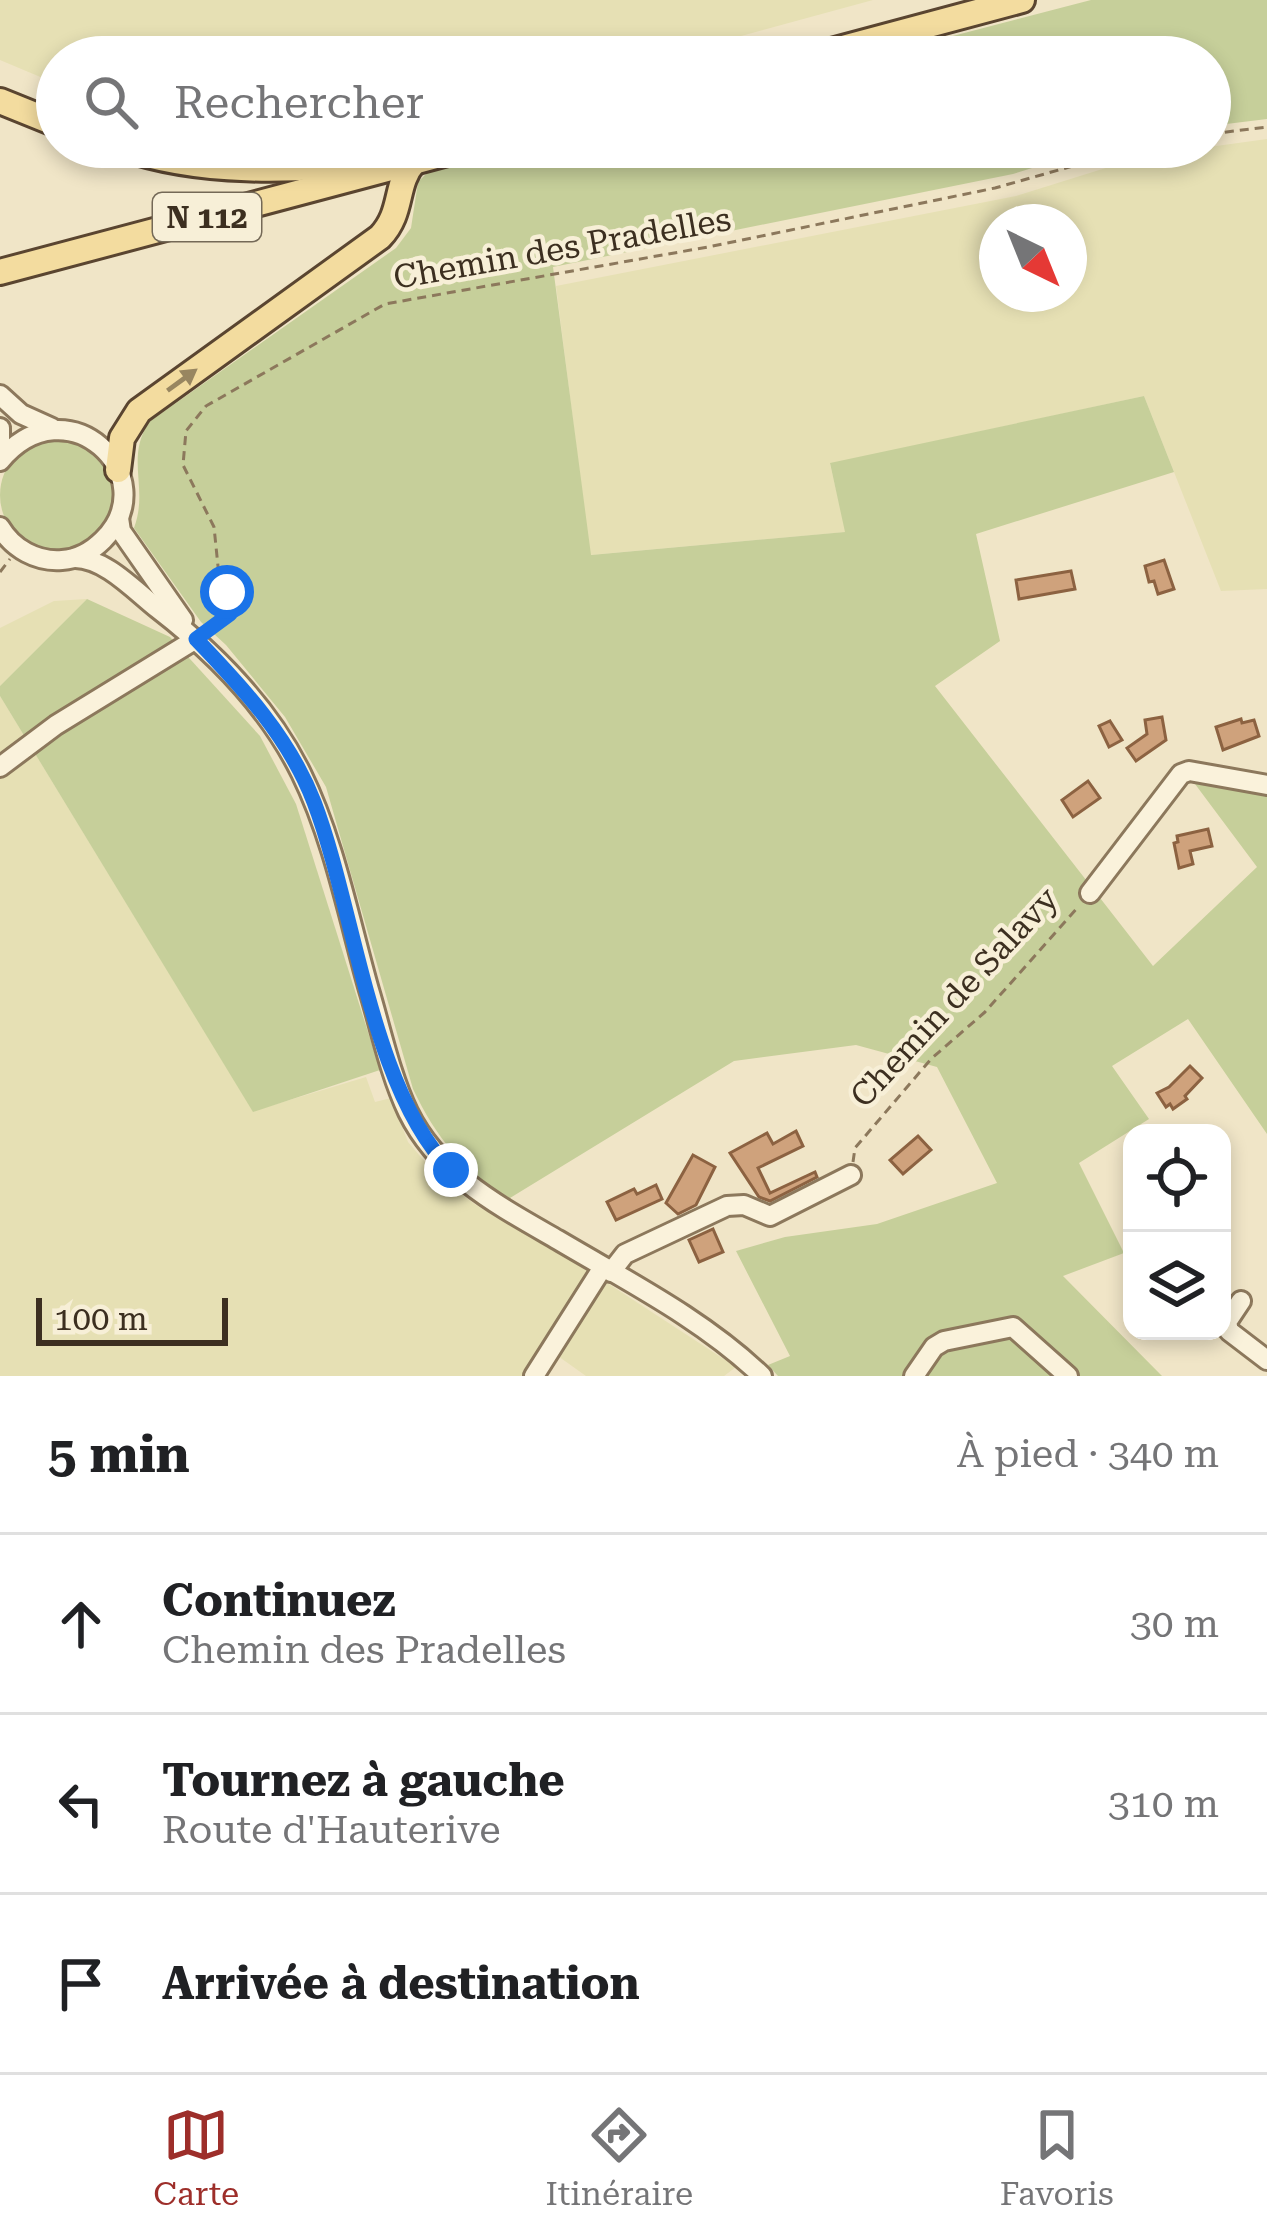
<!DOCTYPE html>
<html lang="fr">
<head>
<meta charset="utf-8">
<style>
  :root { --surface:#fff; --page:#f2f2f2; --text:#202124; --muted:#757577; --line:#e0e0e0; --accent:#9d2e2a }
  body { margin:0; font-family:"Roboto Serif",serif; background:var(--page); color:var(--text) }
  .controls { position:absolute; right:36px; bottom:36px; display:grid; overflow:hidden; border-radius:24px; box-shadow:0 6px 18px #0003 }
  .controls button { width:108px; height:108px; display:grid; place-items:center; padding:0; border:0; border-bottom:3px solid var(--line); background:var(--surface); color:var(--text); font:60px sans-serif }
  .compass { position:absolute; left:979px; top:204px; width:108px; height:108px; border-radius:50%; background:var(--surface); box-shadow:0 6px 18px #0003; rotate:137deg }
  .scale { position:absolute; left:36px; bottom:30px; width:192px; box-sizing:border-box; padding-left:12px; border:6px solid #3c2f20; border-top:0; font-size:33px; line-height:42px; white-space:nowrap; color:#3c2f20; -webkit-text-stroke:9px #f7efd7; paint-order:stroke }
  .stop { position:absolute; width:36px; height:36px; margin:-27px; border:9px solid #1a73e8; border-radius:50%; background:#fff }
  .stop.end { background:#1a73e8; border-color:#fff; box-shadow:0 3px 12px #0008 }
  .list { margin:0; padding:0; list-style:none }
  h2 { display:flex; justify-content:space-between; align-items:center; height:156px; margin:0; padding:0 48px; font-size:51px }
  h2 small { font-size:39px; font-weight:400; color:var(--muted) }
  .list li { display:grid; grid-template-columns:78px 1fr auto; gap:36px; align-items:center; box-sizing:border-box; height:180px; padding:0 48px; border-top:3px solid var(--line) }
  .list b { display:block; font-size:45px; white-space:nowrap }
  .list p { margin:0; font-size:39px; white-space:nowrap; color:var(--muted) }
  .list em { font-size:39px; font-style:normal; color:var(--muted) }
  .icon { flex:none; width:66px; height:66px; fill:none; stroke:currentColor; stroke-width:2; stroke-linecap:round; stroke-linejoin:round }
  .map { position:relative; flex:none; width:1267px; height:1376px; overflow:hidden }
  .search { position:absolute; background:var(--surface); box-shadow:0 6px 18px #0003; left:36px; right:36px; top:36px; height:132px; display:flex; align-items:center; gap:30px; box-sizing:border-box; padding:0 42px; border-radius:66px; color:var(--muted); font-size:45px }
  .sheet { height:696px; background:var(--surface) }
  nav { display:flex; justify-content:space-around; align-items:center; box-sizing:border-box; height:168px; border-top:3px solid var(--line); background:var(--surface); font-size:33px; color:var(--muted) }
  nav a { display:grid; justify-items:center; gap:6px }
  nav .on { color:var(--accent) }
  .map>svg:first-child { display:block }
  .farmland { fill:#e6e0b4; fill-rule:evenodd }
  .green { fill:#c6cf9a }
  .building { fill:#cfa27c; stroke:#8c6241; stroke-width:3 }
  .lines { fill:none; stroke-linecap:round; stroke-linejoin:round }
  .minor-casing { stroke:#8c785c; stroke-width:24 }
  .major-casing { stroke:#5a4530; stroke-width:30 }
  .path { stroke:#8c785c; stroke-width:3; stroke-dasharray:9 6; stroke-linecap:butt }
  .minor { stroke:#faf2db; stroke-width:18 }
  .major { stroke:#f3dc9f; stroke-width:24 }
  .oneway { fill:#988660 }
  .route { stroke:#1a73e8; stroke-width:15 }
  .labels { text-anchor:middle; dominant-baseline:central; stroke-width:9; stroke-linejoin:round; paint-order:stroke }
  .shield { fill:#f7efd7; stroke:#746957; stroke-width:3 }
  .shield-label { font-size:30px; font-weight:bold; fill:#3c2f20 }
  .street-label { font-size:33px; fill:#3c2f20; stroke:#f7efd7 }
</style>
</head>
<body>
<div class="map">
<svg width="1267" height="1376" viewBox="0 0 1267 1376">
  <rect width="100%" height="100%" fill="#f0e5c7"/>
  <!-- farmland -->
  <g class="farmland">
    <polygon points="0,0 873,0 664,57 57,57 57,84 0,60"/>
    <path d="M1267 139V589L1221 591 1144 396 830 464 846 532 590 555 556 286 1016 196 1144 156ZM997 222H1069V294H997Z"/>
    <polygon points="87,599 0,686 0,628 54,601"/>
    <polygon points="0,696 253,1111 366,1077 375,1102 391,1098 408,1142 439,1178 476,1205 592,1273 736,1367 724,1376 586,1376 548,1349 530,1376 0,1376"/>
  </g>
  <!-- green -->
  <g class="green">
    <polygon points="1091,0 1267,0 1267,119 1210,126 1210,57 872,57"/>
    <path d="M527 147H1100L1013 174 553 267 591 555 845 532 830 463 1144 396 1174 472 976 534 1000 641 935 686 1153 966 1257 867 1195 784H1219L1267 794V1134L1188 1019 1112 1066 1149 1119 1079 1163 1124 1253 1063 1276 1162 1376H778L768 1365 790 1356 736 1251 785 1237 877 1224 997 1183 937 1067 856 1045 734 1061 510 1198C463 1172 436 1137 413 1089L326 787 285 717 226 645 201 622 134 528C149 488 125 459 149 422L396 248 411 228 418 182 427 173Z"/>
    <circle cx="57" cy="495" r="57"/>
    <polygon points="87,599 170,637 260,736 296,804 380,1070 253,1112 0,696 0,686"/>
  </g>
  <!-- building -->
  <g class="building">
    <polygon points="1164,560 1174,589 1158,594 1154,581 1149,582 1145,566"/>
    <polygon points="1071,571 1075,589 1019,599 1016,580"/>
    <polygon points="1162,717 1166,740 1136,761 1127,748 1147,734 1145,720"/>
    <polygon points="1241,719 1242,723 1254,720 1259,736 1223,750 1216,727"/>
    <polygon points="1110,721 1122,740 1109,747 1099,726"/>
    <polygon points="1088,781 1100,798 1073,817 1062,800"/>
    <polygon points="1208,829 1212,846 1190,851 1193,864 1179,868 1174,843 1178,842 1177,836"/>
    <polygon points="1190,1066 1202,1078 1185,1096 1187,1099 1173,1109 1170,1104 1166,1107 1157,1093 1169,1087"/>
    <polygon points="796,1131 803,1146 758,1168 770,1193 815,1172 817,1177 770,1201 759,1197 730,1153 767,1133 773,1144"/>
    <polygon points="918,1136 931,1150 903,1174 890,1160"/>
    <polygon points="693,1155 715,1167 696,1205 678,1214 666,1203"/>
    <polygon points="656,1185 662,1199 616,1220 607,1202 634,1189 637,1194"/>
    <polygon points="713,1229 723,1252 699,1262 689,1240"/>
  </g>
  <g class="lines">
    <defs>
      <g id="minor">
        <polyline points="0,395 21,414 52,428"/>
        <polyline points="0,428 0,459"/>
        <path d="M0 461C67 380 167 477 103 540 92 551 78 559 62 560 37 562 13 549 0 527"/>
        <polyline points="119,518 121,531 183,620"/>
        <path d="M75 558C105 558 135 591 158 609 215 653 269 708 301 773 334 840 349 919 369 990 381 1030 390 1074 408 1112 439 1175 499 1206 558 1240 627 1281 704 1320 762 1376"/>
        <polyline points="0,767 56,725 196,639"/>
        <polyline points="1090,893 1181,774 1189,771 1267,785"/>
        <polyline points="611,1272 625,1254 727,1206 744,1205 770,1216 851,1175"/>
        <polyline points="1241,1301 1227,1322 1229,1331 1267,1360"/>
        <polyline points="534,1376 603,1267"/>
        <polyline points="914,1376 934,1347 944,1341 1013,1327 1068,1376"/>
      </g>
      <g id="major">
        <polyline points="809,57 1022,0"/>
        <polyline points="0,101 57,124"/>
        <path d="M121 147C195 173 297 174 373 159"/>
        <polyline points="0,272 470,147"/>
        <path d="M118 470 122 438 139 411 380 237C404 212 394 184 414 162"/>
      </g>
    </defs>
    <!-- minor casing -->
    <use href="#minor" class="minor-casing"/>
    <!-- major casing -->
    <use href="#major" class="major-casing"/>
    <!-- path -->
    <g class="path">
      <polyline points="1210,134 1267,127"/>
      <polyline points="0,572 10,559"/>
      <polyline points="206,633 227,618 232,606 219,576 214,527 183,465 186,431 206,406 385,304 708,247 995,188 1140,147"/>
      <polyline points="853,1162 855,1148 931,1059 985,1012 1079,906"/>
    </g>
    <!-- minor -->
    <use href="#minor" class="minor"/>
    <!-- major -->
    <use href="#major" class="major"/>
  </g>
  <!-- one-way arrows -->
  <defs><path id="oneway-solid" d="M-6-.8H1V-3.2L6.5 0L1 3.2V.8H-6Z" transform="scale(3)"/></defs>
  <use class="oneway" href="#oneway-solid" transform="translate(182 380) rotate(-36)"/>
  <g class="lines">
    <!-- route -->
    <path class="route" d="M227 592 232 605 230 614 196 639C243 688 289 737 314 802 355 909 371 1090 451 1170"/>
  </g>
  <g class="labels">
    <!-- shield labels -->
    <rect class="shield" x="153" y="193" width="108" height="48" rx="9"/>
    <g class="shield-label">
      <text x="207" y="217">N 112</text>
    </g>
    <!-- street labels -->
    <g class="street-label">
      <text transform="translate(562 248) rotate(-10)">Chemin des Pradelles</text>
      <text transform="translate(954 997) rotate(-47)">Chemin de Salavy</text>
    </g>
  </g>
</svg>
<div class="controls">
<button><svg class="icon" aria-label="locate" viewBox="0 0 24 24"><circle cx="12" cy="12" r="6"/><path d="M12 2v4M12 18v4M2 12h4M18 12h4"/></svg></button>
<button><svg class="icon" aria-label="layers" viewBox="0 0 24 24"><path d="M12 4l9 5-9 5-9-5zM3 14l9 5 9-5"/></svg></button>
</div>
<svg class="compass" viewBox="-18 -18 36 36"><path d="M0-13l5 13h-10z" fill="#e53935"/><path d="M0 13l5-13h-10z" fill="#757577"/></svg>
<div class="scale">100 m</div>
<div class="stop" style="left:227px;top:592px"></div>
<div class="stop end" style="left:451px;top:1170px"></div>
<div class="search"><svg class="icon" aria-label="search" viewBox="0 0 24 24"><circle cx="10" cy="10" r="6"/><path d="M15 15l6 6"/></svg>Rechercher</div>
</div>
<section class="sheet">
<h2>5 min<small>À pied · 340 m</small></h2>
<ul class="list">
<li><svg class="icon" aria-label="ahead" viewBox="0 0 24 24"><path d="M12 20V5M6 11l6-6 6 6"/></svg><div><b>Continuez</b><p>Chemin des Pradelles</p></div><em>30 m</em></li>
<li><svg class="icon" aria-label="left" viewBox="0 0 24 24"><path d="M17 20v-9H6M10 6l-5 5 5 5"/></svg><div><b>Tournez à gauche</b><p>Route d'Hauterive</p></div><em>310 m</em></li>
<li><svg class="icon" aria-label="arrive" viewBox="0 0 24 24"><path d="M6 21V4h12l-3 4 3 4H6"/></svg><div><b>Arrivée à destination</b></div></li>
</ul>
</section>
<nav>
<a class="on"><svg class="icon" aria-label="map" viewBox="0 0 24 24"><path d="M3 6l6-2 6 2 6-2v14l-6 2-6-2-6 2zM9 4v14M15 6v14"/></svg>Carte</a>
<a><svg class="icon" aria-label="directions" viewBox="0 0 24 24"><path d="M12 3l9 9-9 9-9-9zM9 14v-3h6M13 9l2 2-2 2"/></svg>Itinéraire</a>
<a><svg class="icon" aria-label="saved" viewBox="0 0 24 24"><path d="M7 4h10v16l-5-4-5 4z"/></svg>Favoris</a>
</nav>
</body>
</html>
